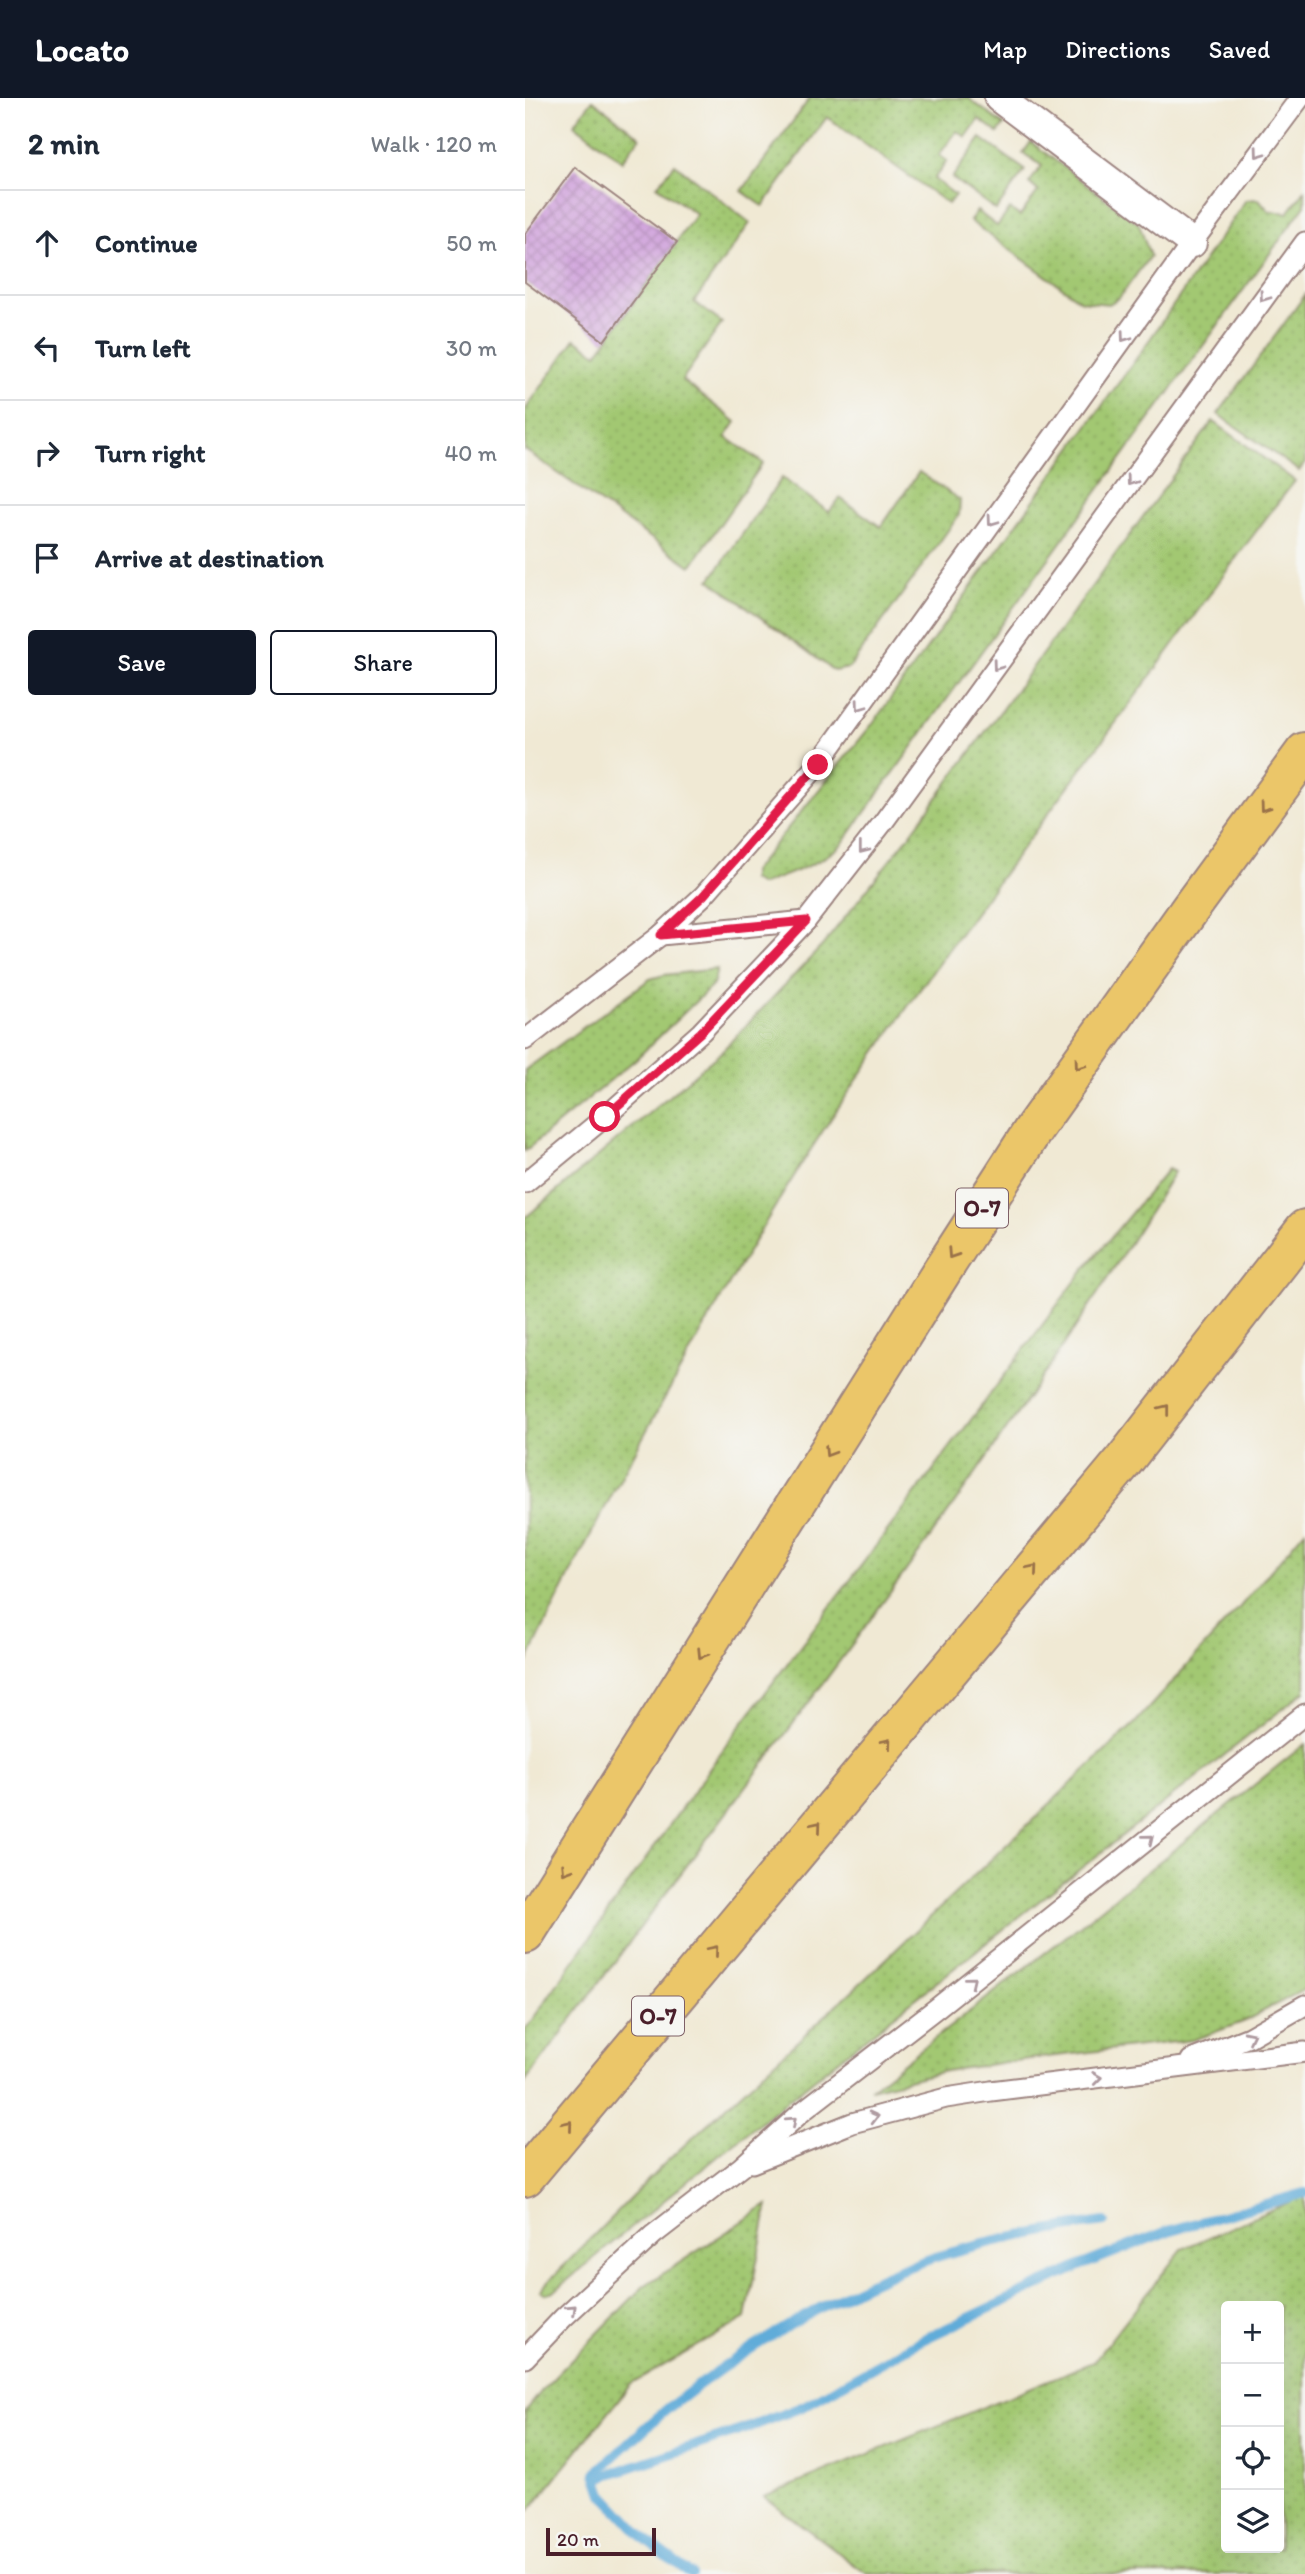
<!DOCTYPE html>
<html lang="en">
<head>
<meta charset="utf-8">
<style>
  :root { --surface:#fff; --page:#f2f2f3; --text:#1f2937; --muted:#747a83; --line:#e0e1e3; --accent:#111827 }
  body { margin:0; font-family:Itim,sans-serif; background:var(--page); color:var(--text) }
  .controls { position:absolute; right:21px; bottom:21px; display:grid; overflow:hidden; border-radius:7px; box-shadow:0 7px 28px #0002 }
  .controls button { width:63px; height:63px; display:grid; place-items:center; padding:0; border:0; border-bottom:2px solid var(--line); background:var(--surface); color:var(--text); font:35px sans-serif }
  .scale { position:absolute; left:21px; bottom:18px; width:110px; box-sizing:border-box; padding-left:7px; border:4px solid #4a1f2b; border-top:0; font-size:19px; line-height:24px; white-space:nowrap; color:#4a1f2b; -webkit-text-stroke:5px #f6f6f2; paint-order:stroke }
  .stop { position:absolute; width:21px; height:21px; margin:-16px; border:5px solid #e11d48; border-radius:50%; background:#fff }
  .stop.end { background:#e11d48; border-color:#fff; box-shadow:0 2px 7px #0008 }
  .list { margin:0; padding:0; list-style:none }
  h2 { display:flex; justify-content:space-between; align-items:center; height:91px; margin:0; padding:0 28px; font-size:30px }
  h2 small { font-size:23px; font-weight:400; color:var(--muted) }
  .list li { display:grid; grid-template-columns:46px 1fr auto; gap:21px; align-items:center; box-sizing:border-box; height:105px; padding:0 28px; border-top:2px solid var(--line) }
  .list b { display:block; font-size:26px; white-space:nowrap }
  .list em { font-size:23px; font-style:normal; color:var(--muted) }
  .actions { display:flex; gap:14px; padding:21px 28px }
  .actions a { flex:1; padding:16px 0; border:2px solid var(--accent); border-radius:7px; text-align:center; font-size:24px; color:var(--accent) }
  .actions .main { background:var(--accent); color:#fff }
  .icon { flex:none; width:38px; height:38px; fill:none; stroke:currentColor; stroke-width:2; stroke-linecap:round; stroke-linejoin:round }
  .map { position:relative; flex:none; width:780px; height:2476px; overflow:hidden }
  header { display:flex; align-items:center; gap:42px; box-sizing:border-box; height:98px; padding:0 35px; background:var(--accent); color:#fff }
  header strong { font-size:33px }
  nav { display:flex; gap:38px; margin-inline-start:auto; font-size:24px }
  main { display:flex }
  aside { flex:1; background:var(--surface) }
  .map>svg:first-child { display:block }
  .grass { fill:url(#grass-dots); stroke:#76744e; stroke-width:2; fill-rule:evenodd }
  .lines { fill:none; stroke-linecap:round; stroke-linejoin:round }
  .stream { stroke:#61acd9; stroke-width:10 }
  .building { fill:url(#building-cross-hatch) }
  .service-casing { stroke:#9d8480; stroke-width:23 }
  .pedestrian-casing { stroke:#9d8480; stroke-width:32 }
  .motorway-casing { stroke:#9d8480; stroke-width:42 }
  .service { stroke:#fff; stroke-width:19 }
  .pedestrian { stroke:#fff; stroke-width:28 }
  .motorway { stroke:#ebc669; stroke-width:38 }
  .oneway { stroke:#ae9aa0 }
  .oneway2 { stroke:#9a724a }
  .route { stroke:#e11d48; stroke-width:9 }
  .labels { text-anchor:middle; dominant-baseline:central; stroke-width:5; stroke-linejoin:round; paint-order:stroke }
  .shield { fill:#f6f6f2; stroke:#7e6067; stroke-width:2 }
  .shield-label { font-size:23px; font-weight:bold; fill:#4a1f2b }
</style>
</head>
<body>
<header>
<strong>Locato</strong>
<nav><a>Map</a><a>Directions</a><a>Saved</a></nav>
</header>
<main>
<aside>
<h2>2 min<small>Walk · 120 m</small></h2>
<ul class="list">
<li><svg class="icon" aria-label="ahead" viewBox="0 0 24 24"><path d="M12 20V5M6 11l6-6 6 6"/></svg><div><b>Continue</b></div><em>50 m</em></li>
<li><svg class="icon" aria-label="left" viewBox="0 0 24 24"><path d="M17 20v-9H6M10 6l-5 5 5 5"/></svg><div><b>Turn left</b></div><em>30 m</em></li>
<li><svg class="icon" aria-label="right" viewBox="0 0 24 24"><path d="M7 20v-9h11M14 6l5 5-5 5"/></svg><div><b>Turn right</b></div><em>40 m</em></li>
<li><svg class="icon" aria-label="arrive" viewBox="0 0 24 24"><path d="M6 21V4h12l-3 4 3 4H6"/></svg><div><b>Arrive at destination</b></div></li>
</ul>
<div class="actions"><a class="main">Save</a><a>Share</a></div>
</aside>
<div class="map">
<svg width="780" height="2476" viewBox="0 0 780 2476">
  <defs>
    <pattern id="grass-dots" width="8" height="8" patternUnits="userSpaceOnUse" patternTransform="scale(1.75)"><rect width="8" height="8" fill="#a2c872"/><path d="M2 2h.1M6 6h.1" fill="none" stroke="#8dab63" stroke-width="1.8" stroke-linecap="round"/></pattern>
    <pattern id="building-cross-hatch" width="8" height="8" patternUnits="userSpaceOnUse" patternTransform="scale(1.75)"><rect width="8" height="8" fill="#cb97d9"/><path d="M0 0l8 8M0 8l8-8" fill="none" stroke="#a77bb0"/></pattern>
  </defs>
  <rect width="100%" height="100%" fill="#f6f6f2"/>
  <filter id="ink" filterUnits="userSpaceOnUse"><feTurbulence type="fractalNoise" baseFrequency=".0143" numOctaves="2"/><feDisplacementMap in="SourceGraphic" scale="14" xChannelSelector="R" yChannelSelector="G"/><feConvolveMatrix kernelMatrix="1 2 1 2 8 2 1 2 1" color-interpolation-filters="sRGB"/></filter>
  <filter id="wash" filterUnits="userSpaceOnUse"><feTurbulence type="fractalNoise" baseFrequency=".00686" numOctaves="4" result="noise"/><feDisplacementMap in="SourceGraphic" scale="28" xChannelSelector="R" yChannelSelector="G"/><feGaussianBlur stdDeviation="1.57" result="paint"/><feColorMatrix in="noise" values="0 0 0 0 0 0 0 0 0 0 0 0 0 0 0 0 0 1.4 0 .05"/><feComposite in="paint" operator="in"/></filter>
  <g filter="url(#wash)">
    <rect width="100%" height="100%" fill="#f0e9d4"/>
    <!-- grass -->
    <g class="grass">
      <polygon points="285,0 443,0 479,27 473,35 454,21 441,39 432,33 414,57 422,63 409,81 430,97 423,106 302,19 238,108 217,93"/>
      <polygon points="68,2 115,39 97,63 49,26"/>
      <polygon points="456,40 500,72 471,112 427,80"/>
      <polygon points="506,44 614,126 625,158 594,200 584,206 556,203 445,123 452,113 472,128 485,111 495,118 513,93 504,85 517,68 498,55"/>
      <polygon points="150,66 225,125 169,204 197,225 157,282 211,324 201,339 238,365 166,468 0,352 0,312 50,241 72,256 171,116 132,88"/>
      <path d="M780 92V107L317 746C295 767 263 776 235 787L227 782V774L345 629 616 254 721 102 734 101 744 113 763 115Z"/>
      <polygon points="780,197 780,365 774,373 693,316"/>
      <path d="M688 323 770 383C715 451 666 524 613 595 510 733 405 872 309 1016 251 1103 199 1193 148 1285 96 1378 45 1472 0 1569V1120L195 955 297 848 384 738Z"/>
      <polygon points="394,374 435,402 434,417 324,570 309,573 185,482 257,380 304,414 315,400 356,429"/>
      <polygon points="192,871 188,887 111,961 0,1053 0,972 125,881 139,877"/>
      <path d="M643 1071 649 1074C456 1393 220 1684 0 1985V1932L204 1643 561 1169Z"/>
      <path d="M780 1432V1593C530 1793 276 1986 31 2192L21 2196 15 2192 140 2065 340 1881 610 1625 714 1510Z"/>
      <polygon points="780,1646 780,1891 718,1924 668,1942 496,1962 420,1973 345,1991 557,1826"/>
      <path d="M780 2097V2476H342L239 2399 568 2264 657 2151ZM701 2208H754V2450H701Z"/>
      <polygon points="243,2107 221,2220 105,2287 0,2418 0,2314 19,2290 119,2188"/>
    </g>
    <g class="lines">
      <!-- stream -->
      <g class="stream">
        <polyline points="73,2380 217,2332 277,2309 397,2242 557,2167 643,2133 780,2095"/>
        <path d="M166 2476 123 2444 78 2396 71 2375C96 2353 120 2329 146 2308 221 2249 318 2190 408 2160 464 2142 521 2132 579 2124"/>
      </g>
    </g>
    <g id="blocks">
      <!-- building -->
      <polygon class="building" points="50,69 152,144 79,243 0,184 0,136"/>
    </g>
  </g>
  <g filter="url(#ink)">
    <use href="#blocks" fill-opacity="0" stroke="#9d8480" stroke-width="2"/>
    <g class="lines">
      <defs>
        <g id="service">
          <polyline points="136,837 281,823"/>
          <polyline points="0,942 136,837 178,798 293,667 667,145 775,0"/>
          <polyline points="0,1085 80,1019 176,934 281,823 357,726 780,144"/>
          <polyline points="666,1962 724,1939 780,1907"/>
          <polyline points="227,2065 327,2025 421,2000 466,1993 780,1954"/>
          <polyline points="0,2260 38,2220 128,2137 216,2069 278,2013 413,1909 780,1616"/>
        </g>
        <polyline id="pedestrian" points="474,0 667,145"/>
        <g id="motorway">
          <polyline points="0,1836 417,1173 510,1029 665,811 780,654"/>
          <polyline points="0,2079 598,1364 780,1131"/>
        </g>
      </defs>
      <!-- service casing -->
      <use href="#service" class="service-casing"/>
      <!-- pedestrian casing -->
      <use href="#pedestrian" class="pedestrian-casing"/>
      <!-- motorway casing -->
      <use href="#motorway" class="motorway-casing"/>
      <!-- service -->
      <use href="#service" class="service"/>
      <!-- pedestrian -->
      <use href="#pedestrian" class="pedestrian"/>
      <!-- motorway -->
      <use href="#motorway" class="motorway"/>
    </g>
    <!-- one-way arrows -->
    <defs><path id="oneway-chevron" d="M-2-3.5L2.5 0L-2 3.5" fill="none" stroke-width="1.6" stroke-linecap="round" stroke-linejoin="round" transform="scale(1.75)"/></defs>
    <g class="oneway">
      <use href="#oneway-chevron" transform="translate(734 55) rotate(126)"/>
      <use href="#oneway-chevron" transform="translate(739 199) rotate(126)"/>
      <use href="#oneway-chevron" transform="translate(600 239) rotate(126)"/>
      <use href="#oneway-chevron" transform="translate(606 383) rotate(126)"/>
      <use href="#oneway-chevron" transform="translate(467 423) rotate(126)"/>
      <use href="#oneway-chevron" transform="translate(472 568) rotate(126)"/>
      <use href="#oneway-chevron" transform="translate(335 608) rotate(126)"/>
      <use href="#oneway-chevron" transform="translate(338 751) rotate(128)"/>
      <use href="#oneway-chevron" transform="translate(624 1741) rotate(-39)"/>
      <use href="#oneway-chevron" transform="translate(446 1883) rotate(-39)"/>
      <use href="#oneway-chevron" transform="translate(725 1938) rotate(-26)"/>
      <use href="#oneway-chevron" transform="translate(572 1980) rotate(-7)"/>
      <use href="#oneway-chevron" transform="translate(349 2019) rotate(-14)"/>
      <use href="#oneway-chevron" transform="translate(267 2023) rotate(-42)"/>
      <use href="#oneway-chevron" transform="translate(47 2211) rotate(-43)"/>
    </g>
    <g class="oneway2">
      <use href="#oneway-chevron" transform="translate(739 709) rotate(126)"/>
      <use href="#oneway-chevron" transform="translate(554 967) rotate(126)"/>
      <use href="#oneway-chevron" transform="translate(427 1156) rotate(123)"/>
      <use href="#oneway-chevron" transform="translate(640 1311) rotate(-52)"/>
      <use href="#oneway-chevron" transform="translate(304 1354) rotate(122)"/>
      <use href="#oneway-chevron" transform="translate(508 1471) rotate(-50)"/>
      <use href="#oneway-chevron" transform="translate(177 1556) rotate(122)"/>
      <use href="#oneway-chevron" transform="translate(362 1645) rotate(-50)"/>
      <use href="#oneway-chevron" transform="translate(292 1728) rotate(-50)"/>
      <use href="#oneway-chevron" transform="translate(41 1772) rotate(122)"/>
      <use href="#oneway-chevron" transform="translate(189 1852) rotate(-50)"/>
      <use href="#oneway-chevron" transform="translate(43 2027) rotate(-50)"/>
    </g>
  </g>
  <g class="lines" filter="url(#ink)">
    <!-- route -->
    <polyline class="route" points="80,1019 176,934 281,823 136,837 178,798 293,667"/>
  </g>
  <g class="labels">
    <!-- shield labels -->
    <g class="shield">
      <rect x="431" y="1090.5" width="52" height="39" rx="5"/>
      <rect x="107" y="1898.5" width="52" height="39" rx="5"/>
    </g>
    <g class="shield-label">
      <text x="457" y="1110">O-7</text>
      <text x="133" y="1918">O-7</text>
    </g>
  </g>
</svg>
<div class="controls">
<button>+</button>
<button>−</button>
<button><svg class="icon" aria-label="locate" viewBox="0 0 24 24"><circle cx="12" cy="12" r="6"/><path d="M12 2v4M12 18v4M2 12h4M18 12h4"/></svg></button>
<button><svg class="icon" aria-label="layers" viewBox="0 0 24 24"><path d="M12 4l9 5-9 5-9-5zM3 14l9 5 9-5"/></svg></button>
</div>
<div class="scale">20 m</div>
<div class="stop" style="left:80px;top:1019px"></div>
<div class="stop end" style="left:293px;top:667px"></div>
</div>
</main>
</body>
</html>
